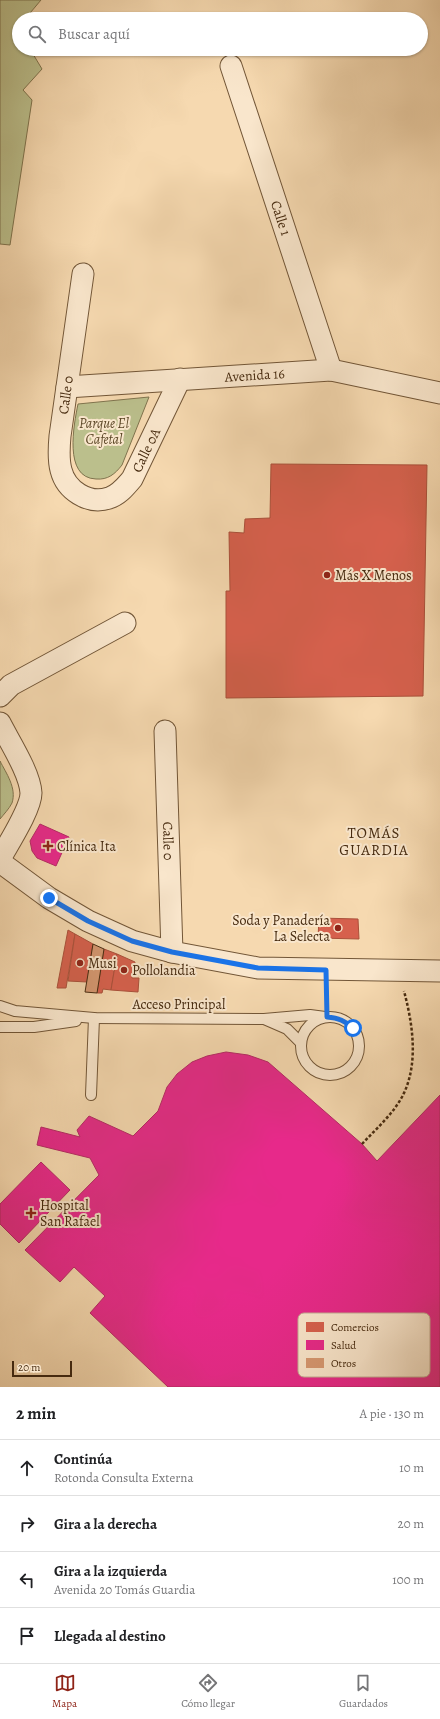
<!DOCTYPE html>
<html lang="es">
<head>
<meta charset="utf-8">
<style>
  :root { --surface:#fff; --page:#f2f2f2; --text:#202124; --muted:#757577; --line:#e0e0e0; --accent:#8f2418 }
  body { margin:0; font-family:Alegreya,serif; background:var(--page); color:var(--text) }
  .scale { position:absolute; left:12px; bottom:10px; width:60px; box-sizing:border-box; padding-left:4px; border:2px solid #462a0f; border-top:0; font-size:11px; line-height:14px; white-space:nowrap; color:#462a0f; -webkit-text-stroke:3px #f9e6cc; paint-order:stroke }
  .stop { position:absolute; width:12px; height:12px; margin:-9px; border:3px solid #1a73e8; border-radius:50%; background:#fff }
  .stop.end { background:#1a73e8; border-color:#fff; box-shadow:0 1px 4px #0008 }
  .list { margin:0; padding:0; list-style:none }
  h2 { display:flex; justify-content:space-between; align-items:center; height:52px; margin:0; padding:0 16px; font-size:17px }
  h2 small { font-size:13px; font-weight:400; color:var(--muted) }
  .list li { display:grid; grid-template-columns:26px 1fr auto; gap:12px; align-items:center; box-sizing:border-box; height:56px; padding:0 16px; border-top:1px solid var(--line) }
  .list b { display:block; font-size:15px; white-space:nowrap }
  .list p { margin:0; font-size:13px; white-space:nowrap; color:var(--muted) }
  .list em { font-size:13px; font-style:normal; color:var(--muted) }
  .icon { flex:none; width:22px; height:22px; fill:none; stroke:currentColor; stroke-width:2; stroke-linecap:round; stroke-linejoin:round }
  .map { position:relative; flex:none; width:440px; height:1387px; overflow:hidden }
  .search { position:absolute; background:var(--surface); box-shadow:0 1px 3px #0004; left:12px; right:12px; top:12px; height:44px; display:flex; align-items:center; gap:10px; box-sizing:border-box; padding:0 14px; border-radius:22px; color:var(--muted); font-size:15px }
  .sheet { height:276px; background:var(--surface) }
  nav { display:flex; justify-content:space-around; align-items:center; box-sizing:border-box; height:56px; border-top:1px solid var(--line); background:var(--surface); font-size:11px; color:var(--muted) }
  nav a { display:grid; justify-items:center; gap:2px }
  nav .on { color:var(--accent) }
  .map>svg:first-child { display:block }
  .green { fill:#bbbf8c; stroke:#80744e }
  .shops { fill:#d6604d; stroke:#ab503a }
  .health { fill:#e7298a; stroke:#b72965 }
  .building { fill:#d69871; stroke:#462a0f }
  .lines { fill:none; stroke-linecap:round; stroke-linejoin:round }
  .service-casing { stroke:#725637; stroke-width:12 }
  .minor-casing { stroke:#725637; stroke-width:23 }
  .path { stroke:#462a0f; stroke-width:2.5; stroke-dasharray:3 2; stroke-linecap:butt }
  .service { stroke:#f9e6cc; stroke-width:10 }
  .minor { stroke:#f9e6cc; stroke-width:21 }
  .route { stroke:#1a73e8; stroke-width:5 }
  .poi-dot { fill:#8f2418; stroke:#f9e6cc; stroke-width:1.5 }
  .labels { text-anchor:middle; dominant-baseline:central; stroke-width:4; stroke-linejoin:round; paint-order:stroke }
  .street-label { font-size:14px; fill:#462a0f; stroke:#f9e6cc }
  .park-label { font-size:14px; font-style:italic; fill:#5d4828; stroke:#f9e6cc }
  .poi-label { font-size:14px; fill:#462a0f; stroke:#f9e6cc; text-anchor:start }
  .neighbourhood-label { font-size:15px; letter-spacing:1px; fill:#462a0f; stroke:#f9e6cc }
  .key { fill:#f9e6cc; stroke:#c3ae93; stroke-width:1 }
  .key-label { font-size:11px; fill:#462a0f }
</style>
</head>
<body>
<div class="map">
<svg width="440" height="1387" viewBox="0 0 440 1387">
  <rect width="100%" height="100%" fill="#f6d9b0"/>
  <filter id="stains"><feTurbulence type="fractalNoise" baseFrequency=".005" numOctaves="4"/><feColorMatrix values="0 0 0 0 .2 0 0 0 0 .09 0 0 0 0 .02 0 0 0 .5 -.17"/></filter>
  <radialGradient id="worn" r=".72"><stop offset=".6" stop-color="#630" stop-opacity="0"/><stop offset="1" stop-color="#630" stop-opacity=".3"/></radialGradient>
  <!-- green -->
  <g class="green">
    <polygon points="0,0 41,0 25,19 19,19 19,49 30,49 42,69 23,90 32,100 10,245 0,244"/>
    <path d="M149 397 122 465C115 474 108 480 96 479 63 478 74 424 78 404Z"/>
    <path d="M0 761C6 773 17 788 12 803 9 809 4 814 0 819Z"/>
  </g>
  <!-- shops -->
  <g class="shops">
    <polygon points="271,464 427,465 423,696 226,698 226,591 230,591 229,532 244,533 245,519 270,518"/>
    <polygon points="319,918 358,919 359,939 318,938"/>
    <polygon points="68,930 75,934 66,988 57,988"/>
    <polygon points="75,934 93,944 87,982 68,981"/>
    <polygon points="104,949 117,954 111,990 103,989 102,993 97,993"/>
    <polygon points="117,954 135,962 132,978 139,978 138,992 111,990"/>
  </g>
  <!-- health -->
  <g class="health">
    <polygon points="40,824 69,837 56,866 37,858 32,851 30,841"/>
    <polygon points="226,1052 248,1055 268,1062 362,1144 377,1161 440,1095 440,1387 168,1387 90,1313 105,1296 74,1267 60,1282 25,1250 99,1175 90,1158 37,1145 41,1127 80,1137 77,1130 89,1116 133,1136 158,1111 167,1087 177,1074 192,1062 207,1056"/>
    <polygon points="41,1162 70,1190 19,1243 0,1224 0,1204"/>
  </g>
  <!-- building -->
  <polygon class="building" points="93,944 104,949 97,993 85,992"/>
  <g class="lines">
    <defs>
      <g id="service">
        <polyline points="0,1006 15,1011 94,1018 264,1019"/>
        <circle cx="330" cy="1046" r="29"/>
        <polyline points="0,1027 34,1027 76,1021"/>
        <polyline points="300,1042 287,1029 264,1019 310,1015 325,1017"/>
        <polyline points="91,1095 94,1018"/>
      </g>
      <g id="minor">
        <path id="s1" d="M231 66 331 370"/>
        <path id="s2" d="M83 274 60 436C59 447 58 459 61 470 66 490 88 505 109 498 119 495 125 487 132 479L180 379"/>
        <path id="s3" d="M67 387 331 370 440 393"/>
        <polyline points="0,696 11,685 125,623"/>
        <path d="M0 723C9 741 30 773 31 793 31 809 8 844 0 859"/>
        <path id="s4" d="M165 731 172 952"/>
        <polyline points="0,862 49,898 88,921 132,941 172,952 258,968 440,971"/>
      </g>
    </defs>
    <!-- service casing -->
    <use href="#service" class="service-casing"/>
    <!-- minor casing -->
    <use href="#minor" class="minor-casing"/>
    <!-- path -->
    <g class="path">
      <polyline points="327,990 327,1003"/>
      <path d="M362 1144C376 1129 392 1115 402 1097 419 1065 413 1025 404 991"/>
    </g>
    <!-- service -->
    <use href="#service" class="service"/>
    <!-- minor -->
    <use href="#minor" class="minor"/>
  </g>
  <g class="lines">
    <!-- route -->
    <path class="route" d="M49 898 88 921 132 941 172 952 258 968 326 970 327 1017C339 1018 345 1021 353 1028"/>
  </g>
  <!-- markers -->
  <g class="poi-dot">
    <circle cx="327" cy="575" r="4"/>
    <path d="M46 840h4v4h4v4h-4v4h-4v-4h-4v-4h4z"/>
    <circle cx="338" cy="928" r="4"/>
    <circle cx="80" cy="963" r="4"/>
    <circle cx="124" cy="970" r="4"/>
    <path d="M29 1207h4v4h4v4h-4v4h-4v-4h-4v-4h4z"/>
  </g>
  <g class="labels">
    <!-- street labels -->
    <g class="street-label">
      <text stroke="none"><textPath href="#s1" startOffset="160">Calle 1</textPath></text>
      <text stroke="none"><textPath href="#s3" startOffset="188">Avenida 16</textPath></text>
      <text transform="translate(66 395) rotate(-82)">Calle 0</text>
      <text stroke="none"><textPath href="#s2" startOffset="322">Calle 0A</textPath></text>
      <text stroke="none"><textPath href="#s4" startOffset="110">Calle 0</textPath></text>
      <text x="179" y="1004">Acceso Principal</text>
    </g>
    <!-- park labels -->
    <g class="park-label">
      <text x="104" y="423">Parque El<tspan x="104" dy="16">Cafetal</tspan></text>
    </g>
    <!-- poi labels -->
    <g class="poi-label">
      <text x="335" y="575">Más X Menos</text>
      <text x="57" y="846">Clínica Ita</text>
      <text x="330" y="920" text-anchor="end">Soda y Panadería<tspan x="330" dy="16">La Selecta</tspan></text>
      <text x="88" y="963">Musi</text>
      <text x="132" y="970">Pollolandia</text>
      <text x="40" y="1205">Hospital<tspan x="40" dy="16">San Rafael</tspan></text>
    </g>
    <!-- neighbourhood labels -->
    <g class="neighbourhood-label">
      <text x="374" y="833">TOMÁS<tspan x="374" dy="17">GUARDIA</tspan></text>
    </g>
  </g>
  <!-- legend -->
  <rect x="298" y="1313" width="132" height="64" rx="6" class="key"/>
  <rect x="306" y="1322" width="18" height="10" fill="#d6604d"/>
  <rect x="306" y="1340" width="18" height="10" fill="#e7298a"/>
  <rect x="306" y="1358" width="18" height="10" fill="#d69871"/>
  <g class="key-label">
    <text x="331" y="1331">Comercios</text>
    <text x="331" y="1349">Salud</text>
    <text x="331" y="1367">Otros</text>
  </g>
  <rect width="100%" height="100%" filter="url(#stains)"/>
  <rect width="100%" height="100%" fill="url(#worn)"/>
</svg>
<div class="scale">20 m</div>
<div class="stop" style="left:353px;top:1028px"></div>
<div class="stop end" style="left:49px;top:898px"></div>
<div class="search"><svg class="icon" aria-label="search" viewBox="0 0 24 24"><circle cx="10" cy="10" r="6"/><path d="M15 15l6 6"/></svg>Buscar aquí</div>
</div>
<section class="sheet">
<h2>2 min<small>A pie · 130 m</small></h2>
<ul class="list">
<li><svg class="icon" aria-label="ahead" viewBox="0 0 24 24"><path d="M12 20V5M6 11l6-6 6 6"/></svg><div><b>Continúa</b><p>Rotonda Consulta Externa</p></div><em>10 m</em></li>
<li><svg class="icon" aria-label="right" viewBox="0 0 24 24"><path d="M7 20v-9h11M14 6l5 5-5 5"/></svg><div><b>Gira a la derecha</b></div><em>20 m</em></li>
<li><svg class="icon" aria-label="left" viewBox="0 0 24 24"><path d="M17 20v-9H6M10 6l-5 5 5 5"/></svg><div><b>Gira a la izquierda</b><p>Avenida 20 Tomás Guardia</p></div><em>100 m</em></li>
<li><svg class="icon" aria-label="arrive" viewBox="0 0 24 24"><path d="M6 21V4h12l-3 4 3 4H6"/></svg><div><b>Llegada al destino</b></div></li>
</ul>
</section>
<nav>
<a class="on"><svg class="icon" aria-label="map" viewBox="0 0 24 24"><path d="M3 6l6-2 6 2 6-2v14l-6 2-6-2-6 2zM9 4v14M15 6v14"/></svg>Mapa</a>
<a><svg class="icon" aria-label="directions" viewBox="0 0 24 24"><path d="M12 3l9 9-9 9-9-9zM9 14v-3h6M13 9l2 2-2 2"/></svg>Cómo llegar</a>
<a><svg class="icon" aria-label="saved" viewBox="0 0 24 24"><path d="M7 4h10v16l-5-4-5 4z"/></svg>Guardados</a>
</nav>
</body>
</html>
